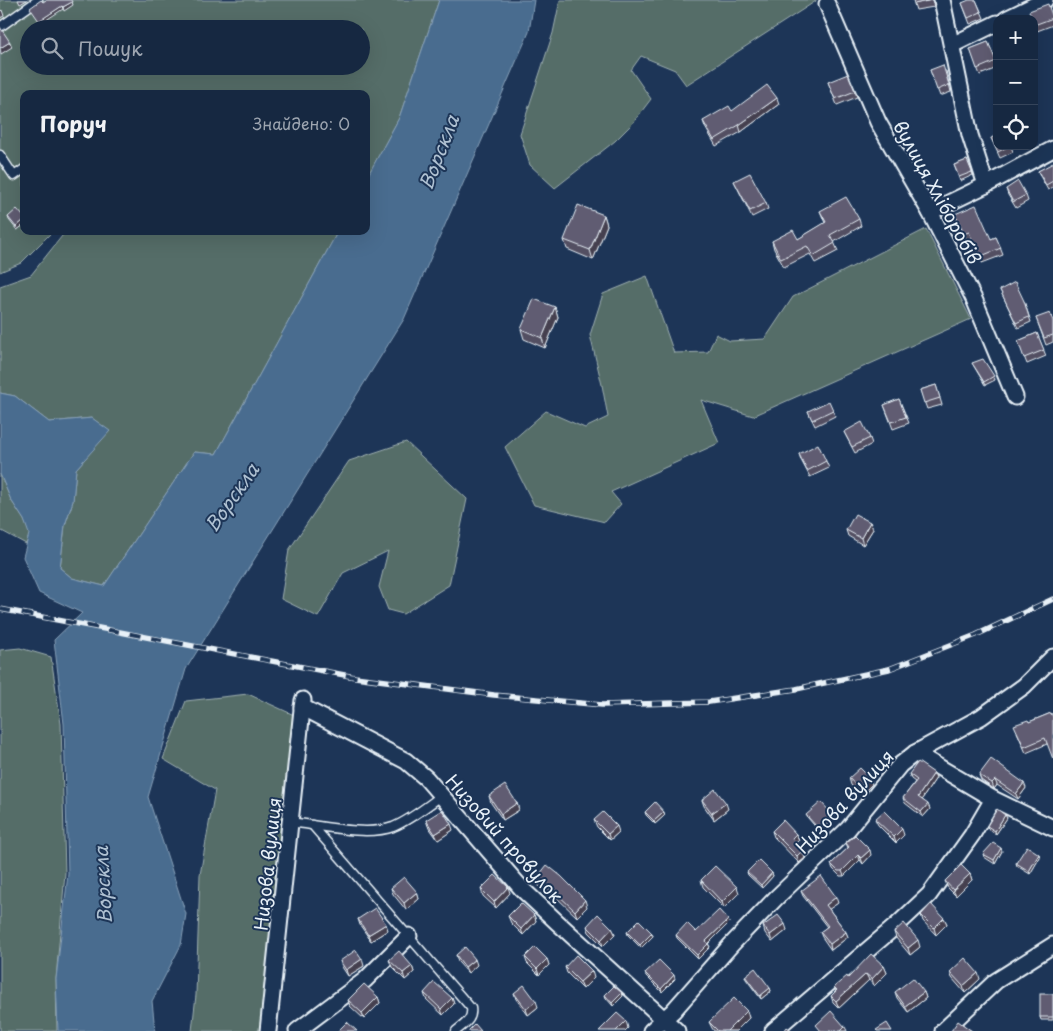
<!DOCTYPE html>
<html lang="uk">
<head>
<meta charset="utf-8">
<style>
  :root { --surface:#162841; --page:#23344c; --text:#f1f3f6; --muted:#9ea6b1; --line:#35445a }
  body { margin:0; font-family:"Playpen Sans",sans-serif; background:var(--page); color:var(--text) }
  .controls { position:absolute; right:15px; top:15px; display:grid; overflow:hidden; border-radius:10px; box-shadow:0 5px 20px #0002 }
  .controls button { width:45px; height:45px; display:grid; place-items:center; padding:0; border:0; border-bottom:1px solid var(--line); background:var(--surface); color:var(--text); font:25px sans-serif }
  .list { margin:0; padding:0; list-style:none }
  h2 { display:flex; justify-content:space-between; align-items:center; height:65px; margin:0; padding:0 20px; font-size:21px }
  h2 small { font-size:16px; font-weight:400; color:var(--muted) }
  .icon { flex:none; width:28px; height:28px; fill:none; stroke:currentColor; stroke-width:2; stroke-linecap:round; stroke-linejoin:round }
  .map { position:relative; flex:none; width:1053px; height:1031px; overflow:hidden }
  .search { position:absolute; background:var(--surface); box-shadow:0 5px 20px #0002; left:20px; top:20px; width:350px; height:55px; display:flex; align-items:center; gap:12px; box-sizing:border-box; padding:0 18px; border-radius:28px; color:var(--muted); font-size:19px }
  .panel { position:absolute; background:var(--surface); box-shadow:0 5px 20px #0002; left:20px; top:90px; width:350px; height:145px; border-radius:10px }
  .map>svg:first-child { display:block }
  .green { fill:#556d68; stroke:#9eafb0; fill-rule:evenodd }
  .water { fill:#486c8f; stroke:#88a1b9 }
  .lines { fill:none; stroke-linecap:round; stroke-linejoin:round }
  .service-casing { stroke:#e8f1f8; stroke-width:11 }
  .minor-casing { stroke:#e8f1f8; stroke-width:19 }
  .service { stroke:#1d3557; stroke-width:8 }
  .minor { stroke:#1d3557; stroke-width:15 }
  .rail-casing { stroke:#e8f1f8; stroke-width:5.5 }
  .rail { stroke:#1d3557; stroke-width:4; stroke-dasharray:11; stroke-linecap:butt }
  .wall { fill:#534f62; stroke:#e8f1f8 }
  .shaded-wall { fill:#444050; stroke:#e8f1f8 }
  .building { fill:#615c72; stroke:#e8f1f8 }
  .labels { text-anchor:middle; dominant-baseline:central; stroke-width:4; stroke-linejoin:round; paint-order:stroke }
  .street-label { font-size:18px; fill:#e8f1f8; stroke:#1d3557 }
  .water-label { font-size:19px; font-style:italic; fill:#b0c2d3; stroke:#1d3557 }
</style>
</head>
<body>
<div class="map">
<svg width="1053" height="1031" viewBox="0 0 1053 1031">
  <rect width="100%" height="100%" fill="#1d3557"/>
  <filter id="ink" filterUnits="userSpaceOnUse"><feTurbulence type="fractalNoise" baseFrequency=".02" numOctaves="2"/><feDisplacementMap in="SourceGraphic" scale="10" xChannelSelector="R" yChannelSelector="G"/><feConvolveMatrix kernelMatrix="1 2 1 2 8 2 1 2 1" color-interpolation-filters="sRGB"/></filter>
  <g filter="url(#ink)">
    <!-- green -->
    <g class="green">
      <path d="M0 0H439L399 118 366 179V94H24V231H53L21 263 0 272ZM29 29H361V66H29Z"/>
      <polygon points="560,0 816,0 816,1 686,85 675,70 641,56 631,70 651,99 632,124 615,141 555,188 530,165 520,134 553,33"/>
      <polygon points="926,229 971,319 753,416 701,400 719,443 611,492 621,504 605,522 534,505 505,447 546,411 585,428 608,417 602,385 590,335 603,294 647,276 674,353 708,352 716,334 730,341 765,339 793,297"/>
      <polygon points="66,231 338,231 216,454 194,452 104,586 72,578 60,568 65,525 73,501 76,469 109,431 92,418 49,422 15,396 0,393 0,286 31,275"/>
      <polygon points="406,442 467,499 449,585 403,614 388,610 379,587 388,551 343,573 318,617 281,599 289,550 349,461"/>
      <polygon points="0,474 11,500 24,520 30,534 26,544 0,530"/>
      <polygon points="20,648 51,657 61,724 65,873 56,979 57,1031 0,1031 0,650"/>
      <polygon points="248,694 294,715 261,1031 192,1031 196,995 200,875 215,790 163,759 186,701"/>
    </g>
    <!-- water -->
    <polygon class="water" points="439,0 534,0 529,32 404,319 186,669 148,797 186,914 181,945 152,1001 155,1031 58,1031 56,979 68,874 64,724 54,640 82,613 39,593 23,557 29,534 24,520 11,500 0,474 0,393 15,396 49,422 92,418 110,431 76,469 73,501 65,525 60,568 72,578 104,586 194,452 216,454 338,231 366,231 366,179 399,118"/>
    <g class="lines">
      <defs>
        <g id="service">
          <polyline points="0,27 38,0"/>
          <polyline points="0,155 14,176 24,169"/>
          <path d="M290 822C318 825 367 837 393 827 410 820 426 807 441 796"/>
          <path d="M312 825 471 1008C473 1020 464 1024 456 1031"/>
        </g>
        <g id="minor">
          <polyline points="942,0 970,135 986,185"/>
          <polyline points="827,4 878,122 930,212 974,299 1015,397"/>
          <polyline points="1006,19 1045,0"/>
          <polyline points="952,45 997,23"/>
          <polyline points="930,212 986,185 1053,149"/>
          <polyline points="302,707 406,761 426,778 522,889 557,922 677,1031"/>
          <polyline points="915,753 993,799 1053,828"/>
          <polyline points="268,1031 303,700"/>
          <polyline points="297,1031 365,980 409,936"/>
          <polyline points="651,1031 673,1011 731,945 776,898 848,829 900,765 915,753 981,717 1024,686 1053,657"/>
          <polyline points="773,1031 897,925 929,895 972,835 993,799"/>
          <polyline points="943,1031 996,981 1053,945"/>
        </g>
      </defs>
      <!-- service casing -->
      <use href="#service" class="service-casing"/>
      <!-- minor casing -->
      <use href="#minor" class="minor-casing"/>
      <!-- service -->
      <use href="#service" class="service"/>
      <!-- minor -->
      <use href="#minor" class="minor"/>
      <defs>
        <polyline id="rail" points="0,609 355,677 494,695 602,705 709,702 796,689 889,669 976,635 1053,599"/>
      </defs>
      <!-- rail casing -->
      <use href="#rail" class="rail-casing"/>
      <!-- rail -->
      <use href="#rail" class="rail"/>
    </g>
    <!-- wall -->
    <g class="wall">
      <polygon points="18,0 27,0 20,4"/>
      <polygon points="932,0 934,7 916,10 914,4"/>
      <polygon points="976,0 984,18 970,24 962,3"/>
      <polygon points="1053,16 1053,25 1037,31 1034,24"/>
      <polygon points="988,42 997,63 997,68 980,75 970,49"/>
      <polygon points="930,70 946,71 951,92 940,96"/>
      <polygon points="828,82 855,91 857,97 837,105"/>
      <polygon points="779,104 741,132 716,146 705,127 703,121 732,111"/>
      <polygon points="991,138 997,146 1011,146 1013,152 1000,158"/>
      <polygon points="967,160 973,175 960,181 954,165"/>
      <polygon points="1053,164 1053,187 1048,190 1040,176 1038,171"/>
      <polygon points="734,181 766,203 768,209 752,217"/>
      <polygon points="1006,189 1026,195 1028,201 1016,208 1008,195"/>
      <polygon points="820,211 859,219 861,226 834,242 838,251 815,263 810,254 784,267 774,249 772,241 798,239 825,223"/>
      <polygon points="955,214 991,239 996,237 1003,255 982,263 971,238 967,241"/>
      <polygon points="604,215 607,225 593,260 567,249 564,240"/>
      <polygon points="8,217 24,217 24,225 17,230 9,220"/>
      <polygon points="1000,290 1024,301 1031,322 1018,328"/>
      <polygon points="555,307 558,317 545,348 524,339 521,329"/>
      <polygon points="1036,318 1053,321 1053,342 1046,345"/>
      <polygon points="1037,333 1046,356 1027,364 1018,341"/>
      <polygon points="972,363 994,376 995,380 985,385"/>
      <polygon points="936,385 942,405 927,409 920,390"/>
      <polygon points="899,399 909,423 893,429 884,405"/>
      <polygon points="833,410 835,416 815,426 808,411"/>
      <polygon points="844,432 870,438 872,444 855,453 847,438"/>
      <polygon points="799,454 826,461 829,468 810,477 801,460"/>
      <polygon points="870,522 873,529 863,545 848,536 846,530"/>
      <polygon points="1051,713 1047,744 1026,753 1017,732 1029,722"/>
      <polygon points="934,773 936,778 922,799 930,809 923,817 905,803 903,798 915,782 911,779 909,774"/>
      <polygon points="979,775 1026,788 1018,799 997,785 994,789 981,780"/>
      <polygon points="849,778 872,784 861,795 851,785"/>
      <polygon points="489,796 517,803 519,810 503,820 491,803"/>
      <polygon points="702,800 728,809 714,820 704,806"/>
      <polygon points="645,812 665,815 655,824 646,815"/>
      <polygon points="806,815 834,818 819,831 808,818"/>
      <polygon points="1005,815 1007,818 996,834 988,829 987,826"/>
      <polygon points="875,819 904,835 896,843 878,825"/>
      <polygon points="426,820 453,830 438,840 428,826"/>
      <polygon points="594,820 619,832 610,840 597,827"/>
      <polygon points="772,831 796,834 799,840 796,843 805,858 799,863 774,837"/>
      <polygon points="846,843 871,855 863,864 860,860 844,876 840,876 833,869 831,864 848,848"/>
      <polygon points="1002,851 995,864 984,857 983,854"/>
      <polygon points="1039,854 1040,857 1030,874 1017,866 1016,863"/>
      <polygon points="747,872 772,873 773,876 762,888 748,875"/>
      <polygon points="970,874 972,880 956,896 948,888 945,881"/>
      <polygon points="536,879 587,907 577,917 554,895 552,896 538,885"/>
      <polygon points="701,880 739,893 724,908 703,887"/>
      <polygon points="391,888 417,892 419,899 406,910 393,894"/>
      <polygon points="481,889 510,893 496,908 483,896"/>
      <polygon points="801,891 838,903 829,909 846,932 848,937 831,950 822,937 820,932 827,927 803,896"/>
      <polygon points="534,915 536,921 523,935 511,923 508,916"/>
      <polygon points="921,915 944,918 947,924 936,935 923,921"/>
      <polygon points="358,919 388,930 371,941 360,925"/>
      <polygon points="728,920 729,923 708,943 710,947 698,959 677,938 676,935 696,932"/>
      <polygon points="587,926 612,928 615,934 603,946 589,932"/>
      <polygon points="763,926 787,930 772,942 765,933"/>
      <polygon points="627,932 652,933 653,936 641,948 628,935"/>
      <polygon points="894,932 920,947 910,955 896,938"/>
      <polygon points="456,955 477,965 468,973 458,962"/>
      <polygon points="525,957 547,959 549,965 539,975 527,963"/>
      <polygon points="389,960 412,966 414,972 405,980 392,967"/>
      <polygon points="340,961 364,966 348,976 342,967"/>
      <polygon points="884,966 887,973 874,986 869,980 839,1008 833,1002 831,996 836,991 834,987 848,978"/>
      <polygon points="565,967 594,978 583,989 567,973"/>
      <polygon points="950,972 980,979 965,993 952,978"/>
      <polygon points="645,973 675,979 662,992 646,976"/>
      <polygon points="745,976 770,988 771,991 761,999 746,979"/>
      <polygon points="895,992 924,992 926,998 908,1012 897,998"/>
      <polygon points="424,993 452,998 454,1004 443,1015 426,999"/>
      <polygon points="514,993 538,1007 528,1015 516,999"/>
      <polygon points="1053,994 1053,1020 1041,1020 1040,1017"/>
      <polygon points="605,995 623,996 613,1006 606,998"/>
      <polygon points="378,997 380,1003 364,1019 350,1006 348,1000"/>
      <polygon points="747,1011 749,1018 736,1031 714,1031 712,1028 709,1022"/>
    </g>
    <!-- shaded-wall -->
    <g class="shaded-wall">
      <polygon points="72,2 73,5 64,11 63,7"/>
      <polygon points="62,6 63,9 40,24 39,21"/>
      <polygon points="2,10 4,16 0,18 0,12"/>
      <polygon points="10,42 12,47 1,54 0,48"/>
      <polygon points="777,98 779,104 741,132 739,125"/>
      <polygon points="604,215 607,225 593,260 590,250"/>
      <polygon points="24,220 24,225 17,230 16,227"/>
      <polygon points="555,307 558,317 545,348 542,338"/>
      <polygon points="870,522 873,529 863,545 861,538"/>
      <polygon points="934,773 936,778 920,802 918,797"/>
      <polygon points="869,777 872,784 861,795 858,788"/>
      <polygon points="995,780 997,785 994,789 992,783"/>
      <polygon points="1024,783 1026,788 1018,799 1016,794"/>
      <polygon points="517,803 519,810 503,820 501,814"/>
      <polygon points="726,803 728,809 714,820 712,813"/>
      <polygon points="928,804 930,809 923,817 921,812"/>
      <polygon points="664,812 665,815 655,824 654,821"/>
      <polygon points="833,815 834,818 819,831 818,828"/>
      <polygon points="1005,815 1007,818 996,834 995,831"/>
      <polygon points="451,824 453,830 438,840 435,834"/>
      <polygon points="617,826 619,832 610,840 608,834"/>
      <polygon points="902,829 904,835 896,843 894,837"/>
      <polygon points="796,834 799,840 794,844 792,838"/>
      <polygon points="1001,848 1002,851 995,864 994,860"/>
      <polygon points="870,850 871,855 863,864 861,858"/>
      <polygon points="802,851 805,858 799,863 797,856"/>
      <polygon points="1039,854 1040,857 1030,874 1029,871"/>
      <polygon points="858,855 860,860 844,876 842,871"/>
      <polygon points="772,873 773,876 762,888 761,885"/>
      <polygon points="970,874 972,880 956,896 953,890"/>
      <polygon points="508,887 510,893 496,908 494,902"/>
      <polygon points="737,887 739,893 724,908 722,902"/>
      <polygon points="551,888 554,895 552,896 550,890"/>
      <polygon points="417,892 419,899 406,910 404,903"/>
      <polygon points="836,897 838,903 828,910 826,905"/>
      <polygon points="585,900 587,907 577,917 575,911"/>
      <polygon points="534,915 536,921 523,935 521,929"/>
      <polygon points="944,918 947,924 936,935 934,928"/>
      <polygon points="728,920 729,923 707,945 706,941"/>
      <polygon points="386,924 388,930 371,941 368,935"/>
      <polygon points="785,924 787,930 772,942 770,935"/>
      <polygon points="612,928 615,934 603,946 601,940"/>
      <polygon points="846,932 848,937 831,950 830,944"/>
      <polygon points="652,933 653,936 641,948 640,945"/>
      <polygon points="918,940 920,947 910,955 908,948"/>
      <polygon points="708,944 710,947 698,959 697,955"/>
      <polygon points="362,959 364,966 348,976 346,970"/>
      <polygon points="475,959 477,965 468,973 465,967"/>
      <polygon points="547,959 549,965 539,975 537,969"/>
      <polygon points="412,966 414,972 405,980 403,973"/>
      <polygon points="884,966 887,973 874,986 872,979"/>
      <polygon points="592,971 594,978 583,989 580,982"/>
      <polygon points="978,973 980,979 965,993 963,986"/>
      <polygon points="866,974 869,980 839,1008 836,1001"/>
      <polygon points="674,975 675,979 662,992 661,989"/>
      <polygon points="770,988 771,991 761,999 760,996"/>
      <polygon points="924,992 926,998 908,1012 905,1006"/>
      <polygon points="622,993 623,996 613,1006 612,1003"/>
      <polygon points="378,997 380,1003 364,1019 362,1013"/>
      <polygon points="452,998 454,1004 443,1015 441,1009"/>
      <polygon points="536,1001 538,1007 528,1015 526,1009"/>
      <polygon points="747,1011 749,1018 736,1031 727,1031"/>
      <polygon points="626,1021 628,1028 625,1031 616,1031"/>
      <polygon points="845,1027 847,1031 841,1031"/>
    </g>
    <!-- building -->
    <g class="building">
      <polygon points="41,0 43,2 46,0 71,0 72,2 63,7 62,6 39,21 30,8"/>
      <polygon points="913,0 931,0 914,4"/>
      <polygon points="969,0 976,0 981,12 968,18 962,3"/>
      <polygon points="1048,4 1053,18 1034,25 1034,19 1032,19 1029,11"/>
      <polygon points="0,27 10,42 0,48"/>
      <polygon points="988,42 996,61 977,69 970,49"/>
      <polygon points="943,65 949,85 937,90 930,70"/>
      <polygon points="848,74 855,91 835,99 828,82"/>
      <polygon points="767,85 777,98 739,125 714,140 703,121 729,106 732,111"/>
      <polygon points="997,135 997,146 1009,146 998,152 991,138"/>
      <polygon points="967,160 972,172 959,177 954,165"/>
      <polygon points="1053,163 1053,181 1046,185 1038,171"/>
      <polygon points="750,173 766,203 750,211 734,181"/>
      <polygon points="1018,181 1026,195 1013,202 1006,189"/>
      <polygon points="846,197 859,219 830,235 835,243 813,256 807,246 781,259 772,241 793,230 798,239 826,222 820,211"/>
      <polygon points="578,205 604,215 590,250 564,240"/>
      <polygon points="976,205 991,239 996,237 1001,248 979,257 969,232 964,234 955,214"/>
      <polygon points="17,209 24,217 24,220 16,227 8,217"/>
      <polygon points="1015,282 1024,301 1029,317 1016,323 1000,290"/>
      <polygon points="534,299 555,307 542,338 521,329"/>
      <polygon points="1050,313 1053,321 1053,335 1044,338 1036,318"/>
      <polygon points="1037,333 1044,350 1024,358 1018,341"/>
      <polygon points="983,359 994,376 984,382 972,363"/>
      <polygon points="936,385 940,398 924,403 920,390"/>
      <polygon points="899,399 906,417 891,422 884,405"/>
      <polygon points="829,401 833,410 812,420 808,411"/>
      <polygon points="862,422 870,438 852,447 844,432"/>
      <polygon points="818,444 826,461 807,471 799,454"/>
      <polygon points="855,514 870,522 861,538 846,530"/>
      <polygon points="1051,713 1053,717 1053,759 1045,738 1024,747 1014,725 1028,720 1029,722"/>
      <polygon points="991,759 1024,783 1016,794 995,780 992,783 979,775"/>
      <polygon points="918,762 934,773 918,797 928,804 921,812 903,798 917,780 909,774"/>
      <polygon points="860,768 869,777 858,788 849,778"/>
      <polygon points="505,785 517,803 501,814 489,796"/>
      <polygon points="715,789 726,803 712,813 702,800"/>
      <polygon points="655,802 664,812 654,821 645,812"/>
      <polygon points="821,802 833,815 818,828 806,815"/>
      <polygon points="997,809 1005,815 995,831 987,826"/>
      <polygon points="442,810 451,824 435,834 426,820"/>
      <polygon points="884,811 902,829 894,837 875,819"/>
      <polygon points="603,812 617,826 608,834 594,820"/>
      <polygon points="783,820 796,834 792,838 802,851 797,856 772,831"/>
      <polygon points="855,835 870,850 861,858 858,855 842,871 838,871 831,864 849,847 846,843"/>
      <polygon points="993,843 1001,848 994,860 983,854"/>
      <polygon points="1027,846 1039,854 1029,871 1016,863"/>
      <polygon points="759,860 772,873 761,885 747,872"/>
      <polygon points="547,865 561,876 585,900 575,911 551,888 550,890 536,879"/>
      <polygon points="961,865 970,874 953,890 945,881"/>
      <polygon points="715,866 737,887 722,902 701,880"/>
      <polygon points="495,875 508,887 494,902 481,889"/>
      <polygon points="821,876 836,897 826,905 846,932 830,944 820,932 828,926 801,891"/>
      <polygon points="404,877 417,892 404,903 391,888"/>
      <polygon points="521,903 534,915 521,929 508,916"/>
      <polygon points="931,904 944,918 934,928 921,915"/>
      <polygon points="375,908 386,924 368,935 358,919"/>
      <polygon points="719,910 728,920 706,941 708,944 697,955 676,935 687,923 696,932"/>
      <polygon points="598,914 612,928 601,940 587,926"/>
      <polygon points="778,915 785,924 770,935 763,926"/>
      <polygon points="639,920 652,933 640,945 627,932"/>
      <polygon points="904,923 918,940 908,948 894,932"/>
      <polygon points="465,947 475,959 465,967 456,955"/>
      <polygon points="535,947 547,959 537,969 525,957"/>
      <polygon points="356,950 362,959 346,970 340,961"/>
      <polygon points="399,951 412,966 403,973 389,960"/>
      <polygon points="871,954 884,966 872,979 866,974 836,1001 831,996 837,990 834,987 847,976 848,978"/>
      <polygon points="576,955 592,971 580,982 565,967"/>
      <polygon points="965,958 978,973 963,986 950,972"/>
      <polygon points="659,960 674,975 661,989 645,973"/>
      <polygon points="755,968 770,988 760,996 745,976"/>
      <polygon points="913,978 924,992 905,1006 895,992"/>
      <polygon points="434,982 452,998 441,1009 424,993"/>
      <polygon points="364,984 378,997 362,1013 348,1000"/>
      <polygon points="524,985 536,1001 526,1009 514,993"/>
      <polygon points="614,986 622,993 612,1003 605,995"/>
      <rect x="1040" y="994" width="13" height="23"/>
      <polygon points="734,998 747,1011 727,1031 718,1031 709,1022"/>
      <polygon points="831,1011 845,1027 841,1031 821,1031 816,1025"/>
      <polygon points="617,1013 626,1021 616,1031 599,1031"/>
      <polygon points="958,1021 972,1031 951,1031"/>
      <polygon points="347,1022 357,1031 338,1031"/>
      <polygon points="887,1023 892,1031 877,1031 876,1030"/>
      <polygon points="475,1024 481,1031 468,1031"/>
      <polygon points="787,1027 792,1031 784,1031"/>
    </g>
  </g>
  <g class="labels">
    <!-- street labels -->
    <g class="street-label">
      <text transform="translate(938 192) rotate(61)">вулиця Хліборобів</text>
      <text transform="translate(844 801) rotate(-47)">Низова вулиця</text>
      <text transform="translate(505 838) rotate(48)">Низовий провулок</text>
      <text transform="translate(267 864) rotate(-84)">Низова вулиця</text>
    </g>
    <!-- water labels -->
    <g class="water-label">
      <text transform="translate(438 152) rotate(-69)">Ворскла</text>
      <text transform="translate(231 497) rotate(-55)">Ворскла</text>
      <text transform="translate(102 885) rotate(-93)">Ворскла</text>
    </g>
  </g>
</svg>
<div class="controls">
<button>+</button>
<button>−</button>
<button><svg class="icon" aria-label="locate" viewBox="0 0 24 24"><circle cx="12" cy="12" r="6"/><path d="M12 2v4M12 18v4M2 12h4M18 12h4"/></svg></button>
</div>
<div class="search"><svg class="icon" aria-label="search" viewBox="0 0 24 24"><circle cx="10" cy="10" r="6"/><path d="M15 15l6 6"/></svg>Пошук</div>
<section class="panel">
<h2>Поруч<small>Знайдено: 0</small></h2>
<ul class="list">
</ul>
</section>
</div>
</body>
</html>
